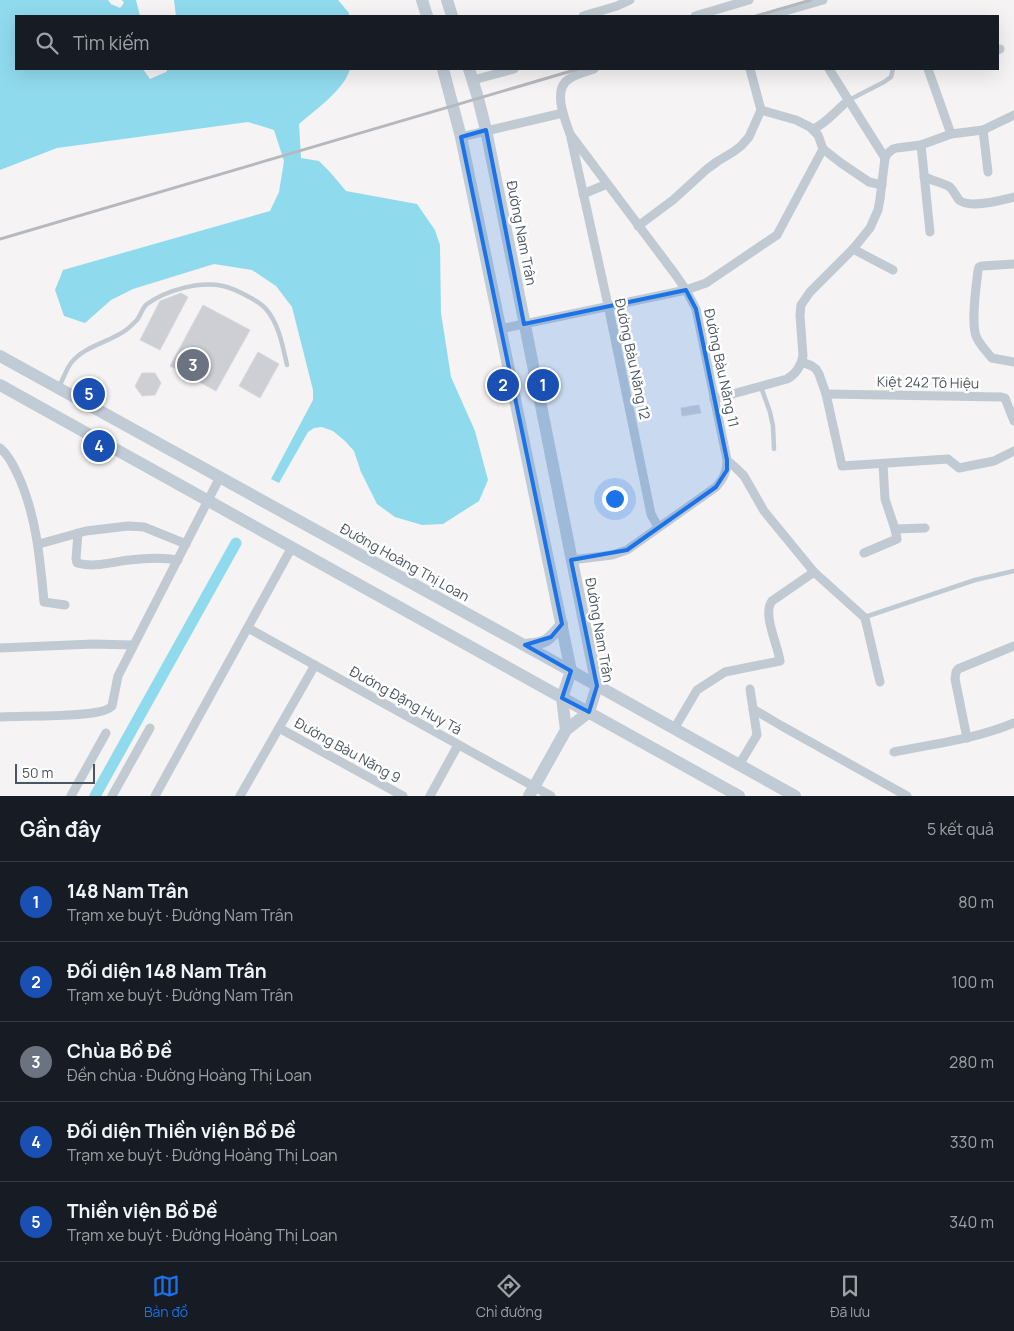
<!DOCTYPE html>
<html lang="vi">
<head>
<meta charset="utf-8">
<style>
  :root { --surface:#171b24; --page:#20242c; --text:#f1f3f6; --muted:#9ea1a6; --line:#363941; --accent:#1a73e8 }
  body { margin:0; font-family:Manrope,sans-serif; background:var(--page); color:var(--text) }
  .scale { position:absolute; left:15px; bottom:12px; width:80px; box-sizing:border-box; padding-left:5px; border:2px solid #4a5661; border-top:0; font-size:14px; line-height:18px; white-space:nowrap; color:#4a5661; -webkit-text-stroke:4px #fff; paint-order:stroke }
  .you { position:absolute; left:614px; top:498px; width:18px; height:18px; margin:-12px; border:4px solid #fff; border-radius:50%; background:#1a73e8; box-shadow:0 0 0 8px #1a73e833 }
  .badge { display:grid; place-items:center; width:32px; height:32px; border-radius:50%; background:var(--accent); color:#fff; font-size:16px; font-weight:700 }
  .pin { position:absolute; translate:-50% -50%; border:2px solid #fff; box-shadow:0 1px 5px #0006 }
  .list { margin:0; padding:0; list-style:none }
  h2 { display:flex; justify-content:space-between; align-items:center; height:65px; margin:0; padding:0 20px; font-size:21px }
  h2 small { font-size:16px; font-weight:400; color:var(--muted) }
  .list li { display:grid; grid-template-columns:32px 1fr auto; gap:15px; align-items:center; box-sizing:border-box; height:80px; padding:0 20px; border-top:1px solid var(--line) }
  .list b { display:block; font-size:19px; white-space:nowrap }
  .list p { margin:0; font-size:16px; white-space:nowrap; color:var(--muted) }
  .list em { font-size:16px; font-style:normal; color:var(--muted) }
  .icon { flex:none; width:28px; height:28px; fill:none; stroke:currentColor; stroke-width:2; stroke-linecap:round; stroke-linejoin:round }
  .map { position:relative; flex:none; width:1014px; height:796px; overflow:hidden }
  .search { position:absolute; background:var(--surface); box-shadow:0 5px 20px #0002; left:15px; right:15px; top:15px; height:55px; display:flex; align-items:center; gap:12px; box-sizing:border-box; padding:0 18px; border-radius:0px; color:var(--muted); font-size:19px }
  .sheet { height:465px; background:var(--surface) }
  nav { display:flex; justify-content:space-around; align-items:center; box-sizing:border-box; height:70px; border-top:1px solid var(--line); background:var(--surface); font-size:14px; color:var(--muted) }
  nav a { display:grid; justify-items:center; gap:2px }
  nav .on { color:var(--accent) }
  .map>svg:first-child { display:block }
  .water { fill:#90daee }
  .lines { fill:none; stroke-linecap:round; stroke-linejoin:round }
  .canal { stroke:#90daee; stroke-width:11 }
  .building { fill:#cdcfd5; stroke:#d7d9de }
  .lane { stroke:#c1cad2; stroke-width:4.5 }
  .street { stroke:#c1cad2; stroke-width:9 }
  .secondary { stroke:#c1cbd6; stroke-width:12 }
  .rail { stroke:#b5b8bd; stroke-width:3 }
  .marked { fill:#1a73e8; fill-opacity:0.2; stroke:#1a73e8; stroke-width:4; stroke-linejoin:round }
  .labels { text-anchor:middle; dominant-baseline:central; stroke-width:5; stroke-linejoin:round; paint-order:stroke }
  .street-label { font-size:14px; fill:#4a5661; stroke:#fff }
</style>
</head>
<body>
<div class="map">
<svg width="1014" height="796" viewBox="0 0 1014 796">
  <rect width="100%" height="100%" fill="#f5f3f3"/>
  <!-- water -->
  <g class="water">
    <path d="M0 0H108L111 4 120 8 124 3 122 0H136L140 16H16V69H143L150 79 166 72 168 69H350C345 89 314 111 299 124L301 158 319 161 330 172 346 191 417 204 435 230 440 245 441 313 451 377 475 431 488 480 479 501 443 524 422 525 395 517 377 504 361 472 354 451 345 441 333 431 322 427 314 428 308 432 279 483 271 479 313 400V390L292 307 276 286 252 270 214 264 133 289 111 300 85 323 64 316 55 290 63 270 270 211 279 192 284 161 274 130 248 122 57 148 0 170Z"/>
    <polygon points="174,0 338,0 349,13 349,16 176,16"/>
  </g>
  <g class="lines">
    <!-- canal -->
    <polyline class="canal" points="95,796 236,543"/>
  </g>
  <!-- building -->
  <g class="building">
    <polygon points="181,293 188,297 160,350 140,340 160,301"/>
    <polygon points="203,305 250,330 216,391 170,366"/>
    <polygon points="258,352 279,364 260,398 239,386"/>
    <polygon points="142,373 155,373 161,383 155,395 142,396 135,386"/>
    <polygon points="699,405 701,413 682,416 681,408"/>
  </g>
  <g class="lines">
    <!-- lane -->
    <g class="lane">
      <polyline points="849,100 884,82 891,77 893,69"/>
      <path d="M59 387C63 379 66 370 71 363 84 346 110 342 126 330 130 327 134 323 137 320 141 315 142 308 147 304 167 290 199 281 223 286 233 288 242 293 251 298 256 301 262 304 266 309 279 324 283 347 287 365"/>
      <polyline points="761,387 770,412 773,426 774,449"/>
      <polyline points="865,617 975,580 1014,571"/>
    </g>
    <!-- street -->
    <g class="street">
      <polyline points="583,16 617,6 630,0"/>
      <polyline points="695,16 749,0"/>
      <polyline points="768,16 823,0"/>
      <polyline points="998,50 1000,49"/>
      <polyline points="829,69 885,158"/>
      <polyline points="928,69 951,134"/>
      <polyline points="473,80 514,69"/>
      <polyline points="761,110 796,120 810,127 818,135 823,149 841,163 869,182 882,185"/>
      <path d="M813 129C826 124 836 110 849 100"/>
      <polyline points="983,130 988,172"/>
      <polyline points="461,137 563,113"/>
      <polyline points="571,138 608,305 651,514 658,527"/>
      <polyline points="921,145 930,232"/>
      <path d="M924 177C931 180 944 183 950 187 954 191 956 196 959 200 969 209 1002 200 1014 197"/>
      <polyline points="583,194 607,184"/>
      <polyline points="638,226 673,200 707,169 718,161 733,152 741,146 749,137 761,110 750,69"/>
      <polyline points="853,249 893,270"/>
      <path d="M1014 264 982 266 979 267 978 271C976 287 971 322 976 336 979 344 986 351 992 358L1014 362"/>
      <polyline points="500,329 686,290 706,283 777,235 823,149"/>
      <polyline points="802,362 812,366 816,369 819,374 826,394 842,466 948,459 959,468 994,461 1014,451"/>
      <polyline points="826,394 1001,397 1005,398 1014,421"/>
      <path d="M714 399 787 379C796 374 801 366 803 356L800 315 801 305 810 292 853 249 870 228 878 210 880 199 885 158 887 154 893 149 897 148 921 145 951 134 983 130 1014 115"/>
      <path d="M0 448C8 455 12 463 17 473 36 513 40 558 44 602L65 605"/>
      <polyline points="727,460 736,468 744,476 764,511 814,572 865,618 880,682"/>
      <polyline points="895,529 925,528"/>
      <path d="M78 533 76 559 77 563C94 568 112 562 129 560 146 558 161 557 178 560"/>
      <polyline points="39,544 86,531 128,526 144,527 186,544"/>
      <polyline points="864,553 897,539 895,529 885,499 883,464"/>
      <path d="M571 560 612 555 627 550 716 487C724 478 727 471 727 460L696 309 686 290 675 274 570 134C565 120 552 89 569 79 576 74 586 72 594 69"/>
      <polyline points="248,628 551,796"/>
      <polyline points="0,648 93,644 133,645"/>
      <polyline points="753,709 780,725 907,796"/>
      <path d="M0 717C20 715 102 719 112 706L118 676 220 477"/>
      <polyline points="279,728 403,796"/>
      <path d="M674 729 697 690 725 672 780 661C778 645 762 614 772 601L814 572"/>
      <polyline points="967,738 955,679 956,672 958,669 1014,646"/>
      <path d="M894 752C934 744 976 739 1014 723"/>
      <polyline points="739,765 757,735 750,689"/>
      <polyline points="71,796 106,733"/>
      <polyline points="112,796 150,728"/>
      <polyline points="155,796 292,547"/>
      <polyline points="240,796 315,665"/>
      <polyline points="430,796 458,745"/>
    </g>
    <!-- secondary -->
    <g class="secondary">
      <polyline points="422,0 427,16"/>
      <polyline points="447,0 452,16"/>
      <polyline points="443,69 461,137 571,671 562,698 566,730"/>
      <polyline points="469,69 478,98 486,130 597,686 589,712 566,730 529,796"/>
      <polyline points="0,356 571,671 795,796"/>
      <polyline points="0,385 739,796"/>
      <path d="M525 645C547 643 548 641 562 624"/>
    </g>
    <!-- rail -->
    <g class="rail">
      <polyline points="756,16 811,0"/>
      <polyline points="0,239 578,69"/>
    </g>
  </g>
  <!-- marked area -->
  <path class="marked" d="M486 130 524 324 686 290 696 309 727 460V470L716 487 627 550 571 560 597 686 589 712 562 698 571 671 525 645 551 637 562 624 461 137Z"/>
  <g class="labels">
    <!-- street labels -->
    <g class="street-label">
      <text transform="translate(522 233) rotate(79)">Đường Nam Trân</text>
      <text transform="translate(633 359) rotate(78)">Đường Bàu Năng 12</text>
      <text transform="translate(722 368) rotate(78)">Đường Bàu Năng 11</text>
      <text transform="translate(928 382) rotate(1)">Kiệt 242 Tô Hiệu</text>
      <text transform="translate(405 562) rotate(29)">Đường Hoàng Thị Loan</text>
      <text transform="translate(600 630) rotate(80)">Đường Nam Trân</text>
      <text transform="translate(406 700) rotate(29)">Đường Đặng Huy Tá</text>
      <text transform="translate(348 750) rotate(29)">Đường Bàu Năng 9</text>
    </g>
  </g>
</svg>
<div class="scale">50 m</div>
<div class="you"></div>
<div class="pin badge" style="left:543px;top:385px;background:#1a4fb4">1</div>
<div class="pin badge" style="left:503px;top:385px;background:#1a4fb4">2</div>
<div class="pin badge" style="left:193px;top:365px;background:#6b7280">3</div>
<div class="pin badge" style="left:99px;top:446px;background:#1a4fb4">4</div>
<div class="pin badge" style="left:89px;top:394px;background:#1a4fb4">5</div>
<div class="search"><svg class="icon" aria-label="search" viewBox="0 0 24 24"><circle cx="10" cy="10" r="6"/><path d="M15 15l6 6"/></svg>Tìm kiếm</div>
</div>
<section class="sheet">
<h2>Gần đây<small>5 kết quả</small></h2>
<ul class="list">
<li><span class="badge" style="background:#1a4fb4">1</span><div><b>148 Nam Trân</b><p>Trạm xe buýt · Đường Nam Trân</p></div><em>80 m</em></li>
<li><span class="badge" style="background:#1a4fb4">2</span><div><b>Đối diện 148 Nam Trân</b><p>Trạm xe buýt · Đường Nam Trân</p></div><em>100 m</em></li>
<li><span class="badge" style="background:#6b7280">3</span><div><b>Chùa Bồ Đề</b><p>Đền chùa · Đường Hoàng Thị Loan</p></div><em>280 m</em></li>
<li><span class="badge" style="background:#1a4fb4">4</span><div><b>Đối diện Thiền viện Bồ Đề</b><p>Trạm xe buýt · Đường Hoàng Thị Loan</p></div><em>330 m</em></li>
<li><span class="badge" style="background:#1a4fb4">5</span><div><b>Thiền viện Bồ Đề</b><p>Trạm xe buýt · Đường Hoàng Thị Loan</p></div><em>340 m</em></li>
</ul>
</section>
<nav>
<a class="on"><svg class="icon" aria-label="map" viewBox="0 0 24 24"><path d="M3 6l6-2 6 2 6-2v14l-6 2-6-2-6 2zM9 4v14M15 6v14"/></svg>Bản đồ</a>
<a><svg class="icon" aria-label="directions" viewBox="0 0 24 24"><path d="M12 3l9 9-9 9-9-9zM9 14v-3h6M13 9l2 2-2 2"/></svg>Chỉ đường</a>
<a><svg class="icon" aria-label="saved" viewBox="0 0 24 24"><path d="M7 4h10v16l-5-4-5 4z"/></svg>Đã lưu</a>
</nav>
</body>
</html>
